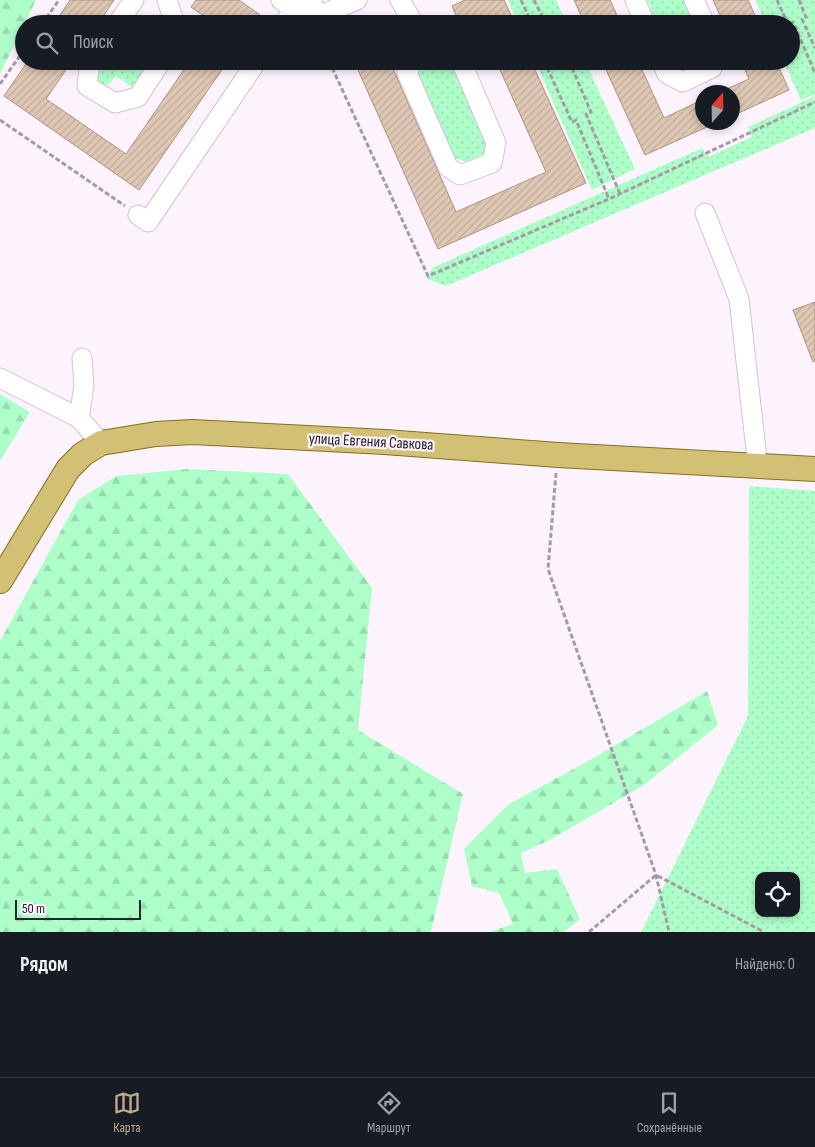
<!DOCTYPE html>
<html lang="ru">
<head>
<meta charset="utf-8">
<style>
  :root { --surface:#171b24; --page:#20242c; --text:#f1f3f6; --muted:#9ea1a6; --line:#363941; --accent:#c3ac8a }
  body { margin:0; font-family:"Sofia Sans Condensed",sans-serif; background:var(--page); color:var(--text) }
  .controls { position:absolute; right:15px; bottom:15px; display:grid; overflow:hidden; border-radius:10px; box-shadow:0 2px 8px #0003 }
  .controls button { width:45px; height:45px; display:grid; place-items:center; padding:0; border:0; border-bottom:1px solid var(--line); background:var(--surface); color:var(--text); font:25px sans-serif }
  .compass { position:absolute; left:695px; top:85px; width:45px; height:45px; border-radius:50%; background:var(--surface); box-shadow:0 2px 8px #0003; rotate:20deg }
  .scale { position:absolute; left:15px; bottom:12px; width:126px; box-sizing:border-box; padding-left:5px; border:2px solid #2a232b; border-top:0; font-size:14px; line-height:18px; white-space:nowrap; color:#2a232b; -webkit-text-stroke:4px #fcf3fd; paint-order:stroke }
  .list { margin:0; padding:0; list-style:none }
  h2 { display:flex; justify-content:space-between; align-items:center; height:65px; margin:0; padding:0 20px; font-size:21px }
  h2 small { font-size:16px; font-weight:400; color:var(--muted) }
  .icon { flex:none; width:28px; height:28px; fill:none; stroke:currentColor; stroke-width:2; stroke-linecap:round; stroke-linejoin:round }
  .map { position:relative; flex:none; width:815px; height:932px; overflow:hidden }
  .search { position:absolute; background:var(--surface); box-shadow:0 2px 8px #0003; left:15px; right:15px; top:15px; height:55px; display:flex; align-items:center; gap:12px; box-sizing:border-box; padding:0 18px; border-radius:28px; color:var(--muted); font-size:19px }
  .sheet { height:145px; background:var(--surface) }
  nav { display:flex; justify-content:space-around; align-items:center; box-sizing:border-box; height:70px; border-top:1px solid var(--line); background:var(--surface); font-size:14px; color:var(--muted) }
  nav a { display:grid; justify-items:center; gap:2px }
  nav .on { color:var(--accent) }
  .map>svg:first-child { display:block }
  .green { fill:url(#green-dots); fill-rule:evenodd }
  .forest { fill:url(#forest-firs) }
  .building { fill:url(#building-hatch); stroke:#ab9381 }
  .lines { fill:none; stroke-linecap:round; stroke-linejoin:round }
  .minor-casing { stroke:#d5c1d7; stroke-width:21 }
  .major-casing { stroke:#846f1f; stroke-width:26 }
  .path { stroke:#a49ca5; stroke-width:3; stroke-dasharray:5 2.5; stroke-linecap:butt }
  .minor { stroke:#fff; stroke-width:19 }
  .major { stroke:#d2c174; stroke-width:24 }
  .labels { text-anchor:middle; dominant-baseline:central; stroke-width:4.5; stroke-linejoin:round; paint-order:stroke }
  .street-label { font-size:16px; fill:#2a232b; stroke:#fcf3fd }
</style>
</head>
<body>
<div class="map">
<svg width="815" height="932" viewBox="0 0 815 932">
  <defs>
    <pattern id="green-dots" width="8" height="8" patternUnits="userSpaceOnUse" patternTransform="scale(1.25)"><rect width="8" height="8" fill="#aefeca"/><path d="M2 2h.1M6 6h.1" fill="none" stroke="#96d9ae" stroke-width="1.8" stroke-linecap="round"/></pattern>
    <pattern id="forest-firs" width="22" height="20" patternUnits="userSpaceOnUse" patternTransform="scale(1.25)"><rect width="22" height="20" fill="#aefeca"/><path d="M5 1l3.5 6h-7zM16 11l3.5 6h-7z" fill="#96d9ae"/></pattern>
    <pattern id="building-hatch" width="6" height="6" patternUnits="userSpaceOnUse" patternTransform="scale(1.25)"><rect width="6" height="6" fill="#e0c7b4"/><path d="M-1 1l2-2M0 6l6-6M5 7l2-2" fill="none" stroke="#c0ab9b"/></pattern>
  </defs>
  <rect width="100%" height="100%" fill="#fcf3fd"/>
  <!-- green -->
  <g class="green">
    <polygon points="508,0 556,0 567,24 518,24"/>
    <polygon points="647,0 687,0 697,24 657,24"/>
    <polygon points="755,0 815,0 815,94 801,100 783,61 791,61 791,24 766,24"/>
    <polygon points="107,61 151,61 133,88 116,76 109,84 102,86 97,83 97,74"/>
    <polygon points="427,61 452,62 488,143 484,154 466,162 455,158 418,74 423,63"/>
    <polygon points="535,61 585,61 635,169 592,190"/>
    <polygon points="815,96 815,128 446,286 427,279 432,268 702,148 708,157 752,137 748,127"/>
    <path d="M749 486 815 491V932H641L748 716ZM759 876H796V913H759Z"/>
  </g>
  <!-- forest -->
  <g class="forest">
    <polygon points="0,0 36,0 0,74"/>
    <polygon points="0,394 30,412 0,461"/>
    <polygon points="188,469 288,474 372,588 358,730 463,794 431,932 0,932 0,641 78,500 116,476"/>
    <polygon points="707,691 718,725 644,785 550,840 521,853 525,873 557,869 580,919 564,932 489,932 513,924 499,893 472,886 464,849 509,804 590,760"/>
  </g>
  <!-- building -->
  <g class="building">
    <polygon points="70,0 114,0 98,24 54,24"/>
    <polygon points="196,0 239,0 260,15 254,24 215,24 191,7"/>
    <polygon points="465,0 504,0 515,24 460,24 452,6"/>
    <polygon points="574,0 610,0 621,24 585,24"/>
    <polygon points="713,0 748,0 759,24 724,24"/>
    <polygon points="28,61 72,61 46,99 126,154 190,61 228,61 139,190 4,96"/>
    <polygon points="354,61 398,61 391,64 456,212 546,172 496,61 531,61 586,183 438,249"/>
    <polygon points="602,61 638,61 664,118 702,100 702,122 718,122 645,155"/>
    <polygon points="741,61 776,61 789,90 732,116 732,92 720,92 749,79"/>
    <polygon points="815,302 815,361 813,362 793,310"/>
  </g>
  <g class="lines">
    <defs>
      <g id="minor">
        <polyline points="167,0 175,24"/>
        <polyline points="281,0 309,20 357,0"/>
        <polyline points="400,0 414,24"/>
        <polyline points="635,0 645,24"/>
        <polyline points="694,0 705,24"/>
        <polyline points="117,24 134,0"/>
        <polyline points="283,24 295,9 313,4 306,0"/>
        <polyline points="90,61 87,86 115,103 138,97 161,61"/>
        <polyline points="413,61 407,73 448,167 460,175 492,163 496,143 461,61"/>
        <polyline points="661,61 667,74 683,82 712,68 714,61"/>
        <polyline points="705,213 739,299 756,450 756,466"/>
        <polyline points="138,215 148,222 257,61"/>
        <polyline points="0,378 79,418 101,443"/>
        <polyline points="79,418 84,385 82,358"/>
      </g>
      <polyline id="major" points="0,581 68,469 83,454 101,443 156,434 192,432 385,442 558,455 815,469"/>
    </defs>
    <!-- minor casing -->
    <use href="#minor" class="minor-casing"/>
    <!-- major casing -->
    <use href="#major" class="major-casing"/>
    <!-- path -->
    <g class="path">
      <polyline points="521,0 532,24"/>
      <polyline points="534,0 546,24"/>
      <polyline points="777,0 788,24"/>
      <polyline points="799,0 806,17 802,19 815,48"/>
      <polyline points="42,24 59,0"/>
      <polyline points="790,24 793,22 815,73"/>
      <polyline points="329,61 428,276 609,199 815,102"/>
      <polyline points="544,61 572,122 576,120 609,199"/>
      <polyline points="569,61 591,112 586,114 620,194"/>
      <polyline points="0,84 24,50"/>
      <polyline points="0,120 125,206"/>
      <polyline points="556,473 548,569 656,875 669,932"/>
      <polyline points="589,932 656,875 764,932"/>
    </g>
    <!-- minor -->
    <use href="#minor" class="minor"/>
    <!-- major -->
    <use href="#major" class="major"/>
  </g>
  <g class="labels">
    <!-- street labels -->
    <g class="street-label">
      <text transform="translate(371 442) rotate(3)">улица Евгения Савкова</text>
    </g>
  </g>
</svg>
<div class="controls">
<button><svg class="icon" aria-label="locate" viewBox="0 0 24 24"><circle cx="12" cy="12" r="6"/><path d="M12 2v4M12 18v4M2 12h4M18 12h4"/></svg></button>
</div>
<svg class="compass" viewBox="-18 -18 36 36"><path d="M0-13l5 13h-10z" fill="#e53935"/><path d="M0 13l5-13h-10z" fill="#9ea1a6"/></svg>
<div class="scale">50 m</div>
<div class="search"><svg class="icon" aria-label="search" viewBox="0 0 24 24"><circle cx="10" cy="10" r="6"/><path d="M15 15l6 6"/></svg>Поиск</div>
</div>
<section class="sheet">
<h2>Рядом<small>Найдено: 0</small></h2>
<ul class="list">
</ul>
</section>
<nav>
<a class="on"><svg class="icon" aria-label="map" viewBox="0 0 24 24"><path d="M3 6l6-2 6 2 6-2v14l-6 2-6-2-6 2zM9 4v14M15 6v14"/></svg>Карта</a>
<a><svg class="icon" aria-label="directions" viewBox="0 0 24 24"><path d="M12 3l9 9-9 9-9-9zM9 14v-3h6M13 9l2 2-2 2"/></svg>Маршрут</a>
<a><svg class="icon" aria-label="saved" viewBox="0 0 24 24"><path d="M7 4h10v16l-5-4-5 4z"/></svg>Сохранённые</a>
</nav>
</body>
</html>
